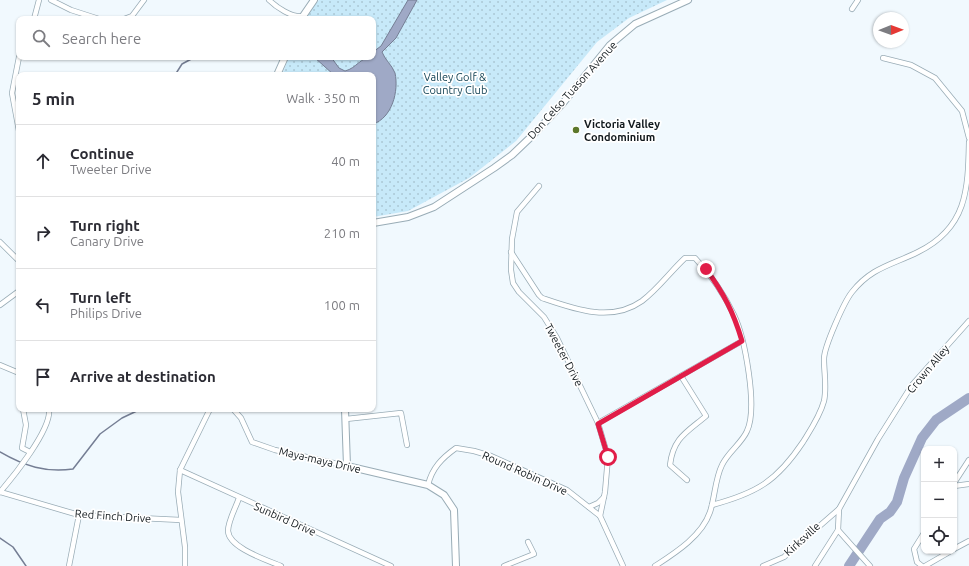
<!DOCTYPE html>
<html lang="en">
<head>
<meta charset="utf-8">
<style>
  :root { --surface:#fff; --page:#f2f2f3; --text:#2b2b33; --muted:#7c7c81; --line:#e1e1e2 }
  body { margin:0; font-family:Ubuntu,sans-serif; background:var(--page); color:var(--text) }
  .controls { position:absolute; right:12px; bottom:12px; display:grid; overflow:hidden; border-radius:8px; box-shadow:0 1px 3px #0004 }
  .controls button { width:36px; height:36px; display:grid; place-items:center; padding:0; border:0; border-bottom:1px solid var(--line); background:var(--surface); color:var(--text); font:20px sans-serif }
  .compass { position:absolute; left:873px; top:12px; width:36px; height:36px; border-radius:50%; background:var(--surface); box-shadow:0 1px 3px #0004; rotate:89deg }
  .stop { position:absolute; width:12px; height:12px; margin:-9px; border:3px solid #e11d48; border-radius:50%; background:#fff }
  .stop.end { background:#e11d48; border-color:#fff; box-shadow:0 1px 4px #0008 }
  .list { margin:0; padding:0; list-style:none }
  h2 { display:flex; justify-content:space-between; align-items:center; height:52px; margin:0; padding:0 16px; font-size:17px }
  h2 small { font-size:13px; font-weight:400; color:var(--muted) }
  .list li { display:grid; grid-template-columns:26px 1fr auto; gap:12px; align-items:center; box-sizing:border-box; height:72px; padding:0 16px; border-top:1px solid var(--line) }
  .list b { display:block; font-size:15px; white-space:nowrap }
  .list p { margin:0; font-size:13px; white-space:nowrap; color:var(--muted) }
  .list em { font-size:13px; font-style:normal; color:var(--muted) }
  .icon { flex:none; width:22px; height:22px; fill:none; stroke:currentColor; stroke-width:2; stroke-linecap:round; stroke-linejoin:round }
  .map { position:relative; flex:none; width:969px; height:566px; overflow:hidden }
  .search { position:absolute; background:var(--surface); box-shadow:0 1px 3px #0004; left:16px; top:16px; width:360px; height:44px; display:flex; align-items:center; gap:10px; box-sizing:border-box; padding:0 14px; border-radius:8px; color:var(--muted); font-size:15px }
  .panel { position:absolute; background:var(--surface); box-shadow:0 1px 3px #0004; left:16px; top:72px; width:360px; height:340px; border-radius:8px }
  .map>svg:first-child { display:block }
  .park { fill:url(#park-dots) }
  .water { fill:#9fa9c6; stroke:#757e94 }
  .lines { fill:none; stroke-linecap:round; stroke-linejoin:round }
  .stream { stroke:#757e94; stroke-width:1.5 }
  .river { stroke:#9fa9c6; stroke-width:10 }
  .street-casing { stroke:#99acb6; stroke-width:6 }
  .secondary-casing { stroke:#99acb6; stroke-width:8 }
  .street { stroke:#fff; stroke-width:4.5 }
  .secondary { stroke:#fff; stroke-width:6 }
  .route { stroke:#e11d48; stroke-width:5 }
  .poi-dot { fill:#5c772b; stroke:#fff; stroke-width:1.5 }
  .labels { text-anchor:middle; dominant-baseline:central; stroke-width:3.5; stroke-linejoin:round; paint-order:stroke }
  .park-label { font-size:11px; fill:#0b3c4f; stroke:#fff }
  .street-label { font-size:11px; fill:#131a1e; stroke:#fff }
  .poi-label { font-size:11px; font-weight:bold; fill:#131a1e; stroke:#fff; text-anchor:start }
</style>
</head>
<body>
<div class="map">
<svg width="969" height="566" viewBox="0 0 969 566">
  <defs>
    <pattern id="park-dots" width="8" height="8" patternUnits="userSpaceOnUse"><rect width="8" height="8" fill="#c7e9f9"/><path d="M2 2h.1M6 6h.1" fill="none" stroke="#aac7d5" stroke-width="1.8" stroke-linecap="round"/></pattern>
  </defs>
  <rect width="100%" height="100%" fill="#f1f9fe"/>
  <!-- park -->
  <polygon class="park" points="319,0 667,0 629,18 597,42 516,141 469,178 408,211 373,217 373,75 282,75 289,57 373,57 373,19 306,19 312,8"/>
  <!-- water -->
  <path class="water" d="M408 0H417L396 38 382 52C385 60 392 65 395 73 399 91 392 118 373 124V75H334L314 57H331L339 68 345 71C357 68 360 57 373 57V52L381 46Z"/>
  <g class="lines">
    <!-- stream -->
    <g class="stream">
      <polyline points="175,75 182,64 195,57"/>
      <path d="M0 452C24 466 46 473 73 469L100 434 122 418 141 409"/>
      <polyline points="0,538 13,547 26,566"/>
    </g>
    <!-- river -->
    <polyline class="river" points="849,566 880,519 890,512 897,502 904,478 922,438 936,420 969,398"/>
    <defs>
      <g id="street">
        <polyline points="51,0 71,10 99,19"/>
        <path d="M269 0C276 7 292 18 303 16"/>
        <polyline points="852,9 858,0"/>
        <polyline points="34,19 39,0"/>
        <polyline points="124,19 132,16 144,0"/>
        <polyline points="19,57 12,93 19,131"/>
        <polyline points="883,58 911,65 935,78 962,111 969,138"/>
        <polyline points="539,186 517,212 512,239 511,270 513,283 519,292 544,317 557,338 598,423 608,457 605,492 600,516"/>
        <polyline points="0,242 19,261"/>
        <path d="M511 252 539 295 542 298C574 309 611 323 642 301 658 289 670 272 685 258H695C711 275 724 294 734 315 745 338 758 408 747 431 742 443 728 452 722 465 715 479 715 497 710 512 702 536 675 553 655 566"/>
        <polyline points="0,305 19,291"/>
        <polyline points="0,365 19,373"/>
        <path d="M681 376 706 416C687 432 673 438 670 465L687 480"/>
        <polyline points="23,409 26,425 22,448 30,452"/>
        <polyline points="233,409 241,418 252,442 275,450 347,466"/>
        <polyline points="346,419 401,413 407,445"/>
        <polyline points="598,423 742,341"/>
        <polyline points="180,470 391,566"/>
        <polyline points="954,483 969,460"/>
        <path d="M428 485C432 468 442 458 456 448L474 451 491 456 567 490 600 516 623 566"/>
        <polyline points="954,486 969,484"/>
        <polyline points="0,492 79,515 181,520"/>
        <path d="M0 492C13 477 52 429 49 409"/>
        <path d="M239 498C236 507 228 521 228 531 229 548 267 560 281 566"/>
        <path d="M712 505C757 493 777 481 803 442 811 429 820 416 824 401 827 387 824 373 824 359 824 347 844 302 852 292 872 267 892 265 918 252 967 228 968 190 969 142"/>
        <polyline points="589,507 598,503 604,497"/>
        <polyline points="954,549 969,541"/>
        <polyline points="69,566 79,515"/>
        <polyline points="185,566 185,547 178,492 180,470 210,409"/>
        <polyline points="504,566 534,554 528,542"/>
        <polyline points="763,566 784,557 839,509"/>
        <polyline points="815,566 838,530"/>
        <polyline points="870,566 838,530 839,509 878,439 912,385 969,321"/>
        <polyline points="922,566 917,562 914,549 924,533"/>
        <polyline points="925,566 951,551"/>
      </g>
      <g id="secondary">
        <polyline points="301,19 314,0"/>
        <polyline points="277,75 285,57"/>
        <polyline points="373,223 408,217 434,207 494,168 512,155 534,134 563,103 610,45 635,24 688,0"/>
        <polyline points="345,409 347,466 428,485 444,495 454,510 456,566"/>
      </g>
    </defs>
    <!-- street casing -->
    <use href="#street" class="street-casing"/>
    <!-- secondary casing -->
    <use href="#secondary" class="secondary-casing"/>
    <!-- street -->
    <use href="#street" class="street"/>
    <!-- secondary -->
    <use href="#secondary" class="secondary"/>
  </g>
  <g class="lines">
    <!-- route -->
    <path class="route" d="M608 457 598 424 742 341C733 311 724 294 706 269"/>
  </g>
  <!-- markers -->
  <circle class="poi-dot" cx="576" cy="130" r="4"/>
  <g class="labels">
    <!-- park labels -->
    <g class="park-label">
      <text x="455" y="77">Valley Golf &amp;<tspan x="455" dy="13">Country Club</tspan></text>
    </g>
    <!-- street labels -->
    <g class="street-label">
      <text transform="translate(572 90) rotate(-48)">Don Celso Tuason Avenue</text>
      <text transform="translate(564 355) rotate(62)">Tweeter Drive</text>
      <text transform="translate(928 369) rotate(-50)">Crown Alley</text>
      <text transform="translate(320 460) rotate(13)">Maya-maya Drive</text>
      <text transform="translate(525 473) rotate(24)">Round Robin Drive</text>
      <text transform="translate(113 516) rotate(4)">Red Finch Drive</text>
      <text transform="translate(285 519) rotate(24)">Sunbird Drive</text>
      <text transform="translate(802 539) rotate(-42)">Kirksville</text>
    </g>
    <!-- poi labels -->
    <g class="poi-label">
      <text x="584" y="124">Victoria Valley<tspan x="584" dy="13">Condominium</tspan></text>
    </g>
  </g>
</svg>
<div class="controls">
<button>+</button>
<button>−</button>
<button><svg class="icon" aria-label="locate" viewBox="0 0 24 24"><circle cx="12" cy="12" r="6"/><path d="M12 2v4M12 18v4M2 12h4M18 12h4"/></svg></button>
</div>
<svg class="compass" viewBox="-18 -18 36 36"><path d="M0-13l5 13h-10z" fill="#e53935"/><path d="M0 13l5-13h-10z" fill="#7c7c81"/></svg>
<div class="stop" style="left:608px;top:457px"></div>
<div class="stop end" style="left:706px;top:269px"></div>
<div class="search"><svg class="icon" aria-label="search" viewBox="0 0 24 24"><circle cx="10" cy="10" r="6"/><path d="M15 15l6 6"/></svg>Search here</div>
<section class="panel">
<h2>5 min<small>Walk · 350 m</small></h2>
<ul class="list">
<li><svg class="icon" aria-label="ahead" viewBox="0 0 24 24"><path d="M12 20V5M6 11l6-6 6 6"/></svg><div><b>Continue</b><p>Tweeter Drive</p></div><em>40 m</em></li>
<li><svg class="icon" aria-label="right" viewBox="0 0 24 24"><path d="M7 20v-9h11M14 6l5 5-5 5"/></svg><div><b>Turn right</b><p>Canary Drive</p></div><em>210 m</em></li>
<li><svg class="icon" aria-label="left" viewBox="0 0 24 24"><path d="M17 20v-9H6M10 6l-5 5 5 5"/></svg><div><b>Turn left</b><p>Philips Drive</p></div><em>100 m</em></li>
<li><svg class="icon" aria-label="arrive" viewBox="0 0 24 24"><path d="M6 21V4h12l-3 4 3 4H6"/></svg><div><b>Arrive at destination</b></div></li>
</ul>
</section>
</div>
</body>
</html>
